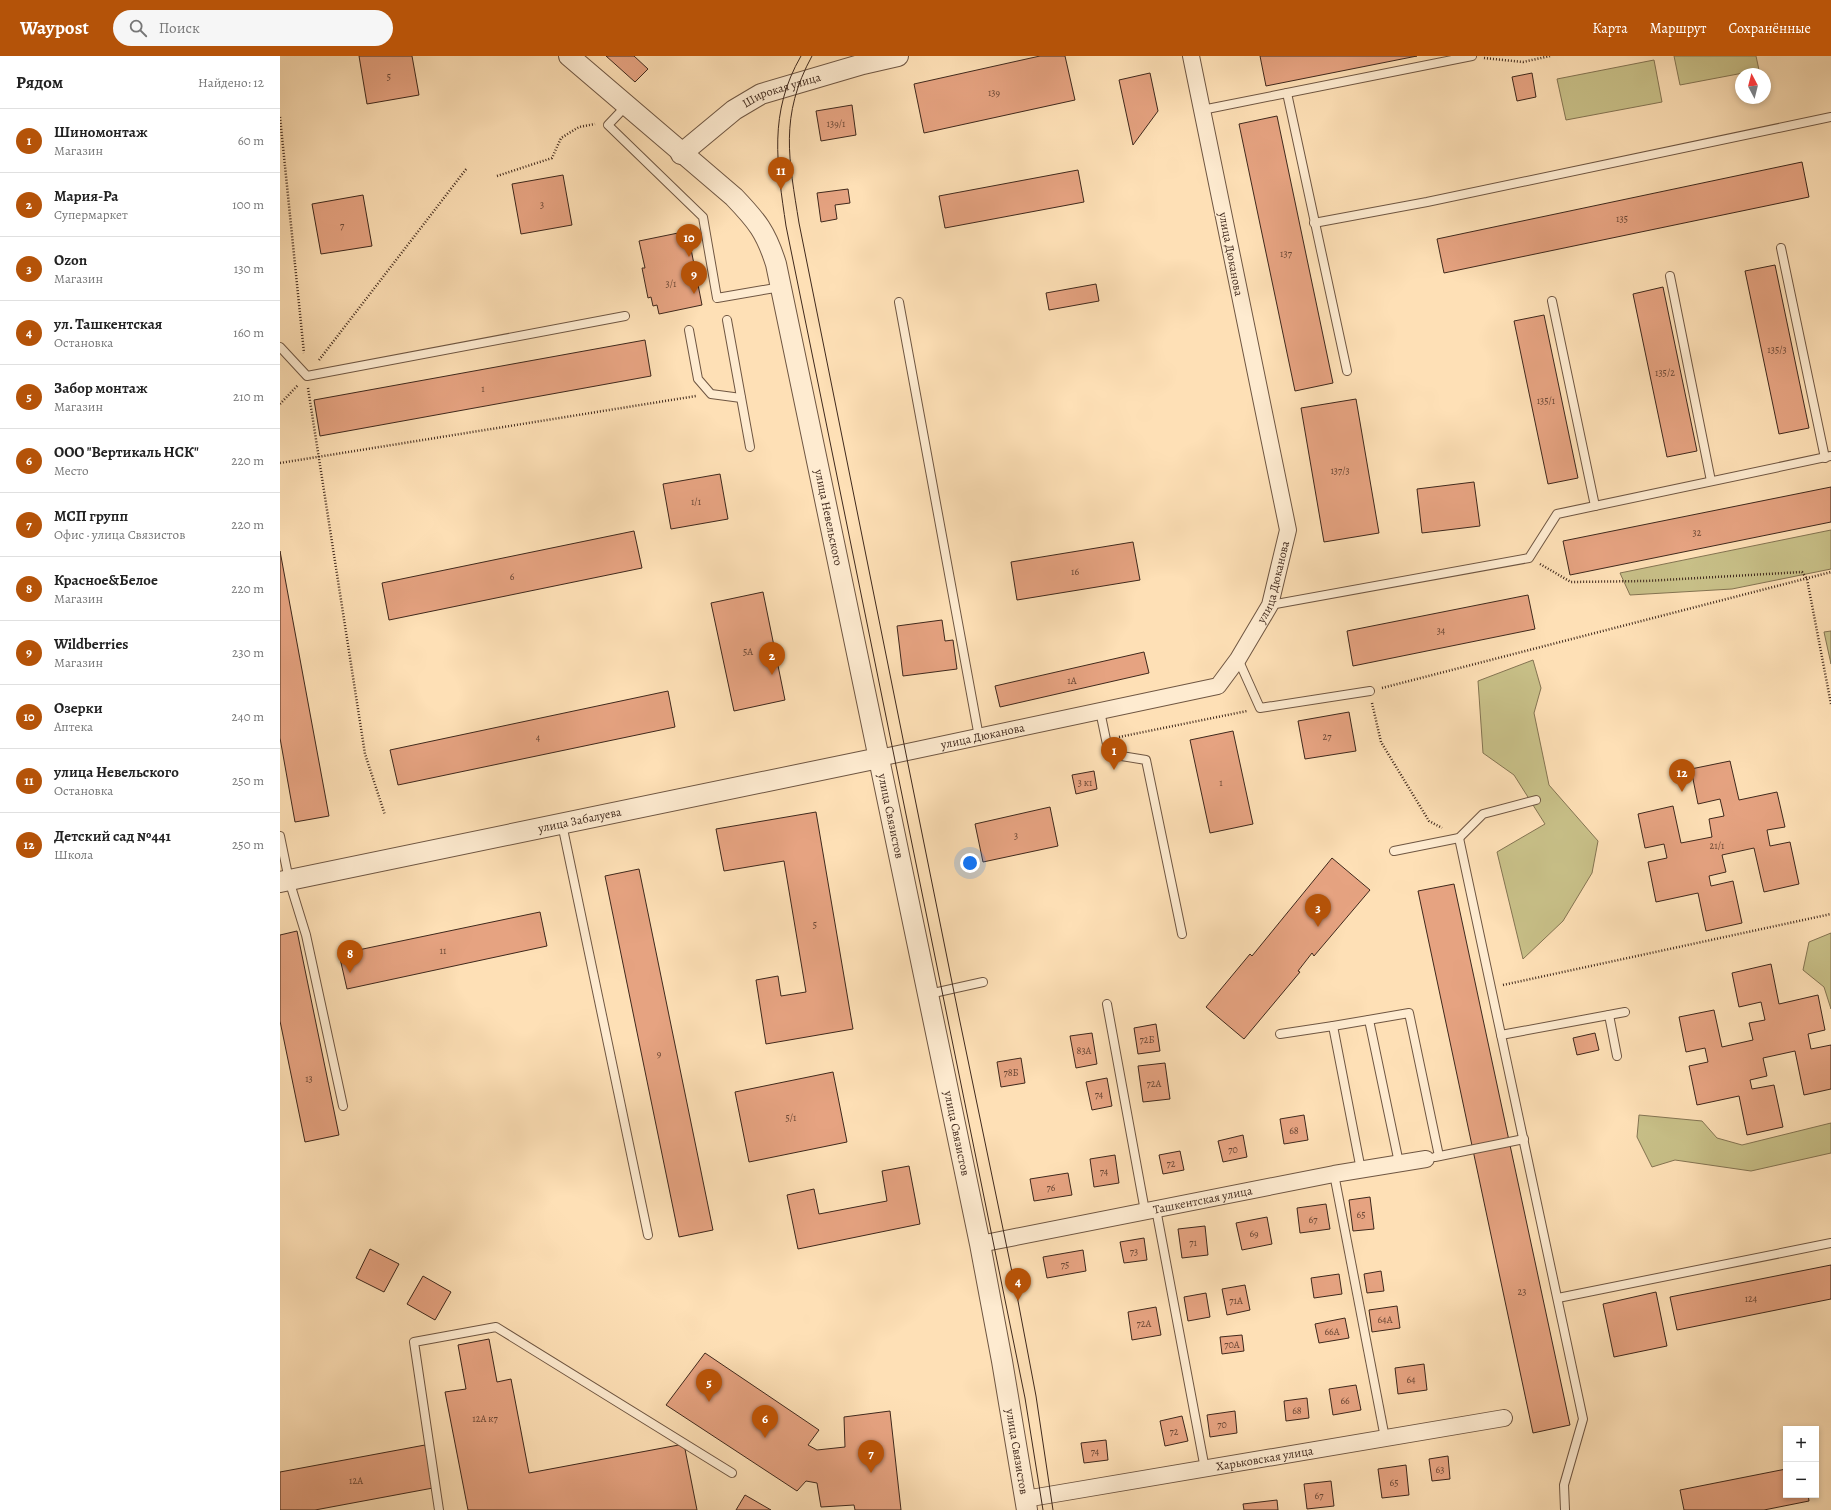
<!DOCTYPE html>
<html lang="ru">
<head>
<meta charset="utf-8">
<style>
  :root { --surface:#fff; --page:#f6f6f6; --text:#222; --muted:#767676; --line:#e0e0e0; --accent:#b45309 }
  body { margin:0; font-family:Alegreya,serif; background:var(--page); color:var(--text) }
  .controls { position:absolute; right:12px; bottom:12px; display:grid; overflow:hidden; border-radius:0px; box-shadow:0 2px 6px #0003 }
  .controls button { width:36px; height:36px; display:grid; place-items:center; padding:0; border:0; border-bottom:1px solid var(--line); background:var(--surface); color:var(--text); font:20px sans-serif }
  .compass { position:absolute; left:1455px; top:12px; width:36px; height:36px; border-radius:50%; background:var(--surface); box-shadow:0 2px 6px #0003; rotate:353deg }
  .you { position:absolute; left:690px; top:807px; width:14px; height:14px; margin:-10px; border:3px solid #fff; border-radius:50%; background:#1a73e8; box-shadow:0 0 0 6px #1a73e833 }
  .badge { display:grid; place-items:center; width:26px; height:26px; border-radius:50%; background:var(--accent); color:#fff; font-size:13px; font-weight:700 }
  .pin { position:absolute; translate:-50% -33px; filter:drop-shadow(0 1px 2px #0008) }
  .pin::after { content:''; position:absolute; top:21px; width:14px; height:12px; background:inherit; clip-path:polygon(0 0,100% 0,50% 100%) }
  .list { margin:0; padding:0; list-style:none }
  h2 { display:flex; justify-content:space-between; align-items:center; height:52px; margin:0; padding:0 16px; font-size:17px }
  h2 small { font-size:13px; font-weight:400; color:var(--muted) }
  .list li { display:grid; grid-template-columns:26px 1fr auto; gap:12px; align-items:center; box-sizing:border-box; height:64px; padding:0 16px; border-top:1px solid var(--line) }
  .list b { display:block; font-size:15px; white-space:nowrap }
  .list p { margin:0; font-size:13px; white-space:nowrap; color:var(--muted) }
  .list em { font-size:13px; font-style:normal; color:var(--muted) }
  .icon { flex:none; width:22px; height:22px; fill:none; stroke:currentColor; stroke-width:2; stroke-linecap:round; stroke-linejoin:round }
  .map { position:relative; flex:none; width:1551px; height:1454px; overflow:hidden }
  header { display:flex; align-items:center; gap:24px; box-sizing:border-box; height:56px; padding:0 20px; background:var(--accent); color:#fff }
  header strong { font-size:19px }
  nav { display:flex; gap:22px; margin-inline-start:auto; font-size:14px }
  .search { width:280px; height:36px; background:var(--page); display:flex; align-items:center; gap:10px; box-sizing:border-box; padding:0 14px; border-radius:22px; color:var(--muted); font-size:15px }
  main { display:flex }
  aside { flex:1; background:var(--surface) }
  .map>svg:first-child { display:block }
  .green { fill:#c8c088; stroke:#847452 }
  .building { fill:#e6a381; stroke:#3f281c }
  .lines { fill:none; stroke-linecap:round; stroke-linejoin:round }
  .service-casing { stroke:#6f5642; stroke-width:10 }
  .minor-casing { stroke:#6f5642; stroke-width:18 }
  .tertiary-casing { stroke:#6f5642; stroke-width:22 }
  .path { stroke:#3f281c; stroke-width:2.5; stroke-dasharray:1 2; stroke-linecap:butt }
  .service { stroke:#feebd0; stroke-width:8 }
  .minor { stroke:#feebd0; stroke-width:16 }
  .tertiary { stroke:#feebd0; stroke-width:20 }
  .tram { stroke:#3f281c; stroke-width:1 }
  .labels { text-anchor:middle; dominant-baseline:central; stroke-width:3; stroke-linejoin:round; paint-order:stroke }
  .number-label { font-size:10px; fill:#694735 }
  .street-label { font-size:12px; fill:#3f281c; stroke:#feebd0 }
</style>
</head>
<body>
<header>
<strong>Waypost</strong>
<div class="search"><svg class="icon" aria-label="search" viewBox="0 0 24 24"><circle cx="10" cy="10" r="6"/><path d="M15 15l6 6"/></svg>Поиск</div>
<nav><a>Карта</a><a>Маршрут</a><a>Сохранённые</a></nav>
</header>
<main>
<aside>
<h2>Рядом<small>Найдено: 12</small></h2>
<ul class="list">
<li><span class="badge">1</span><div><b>Шиномонтаж</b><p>Магазин</p></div><em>60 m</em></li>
<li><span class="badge">2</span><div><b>Мария-Ра</b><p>Супермаркет</p></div><em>100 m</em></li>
<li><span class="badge">3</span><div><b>Ozon</b><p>Магазин</p></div><em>130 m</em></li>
<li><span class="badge">4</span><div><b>ул. Ташкентская</b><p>Остановка</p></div><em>160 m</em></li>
<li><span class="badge">5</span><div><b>Забор монтаж</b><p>Магазин</p></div><em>210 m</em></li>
<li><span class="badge">6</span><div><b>ООО &quot;Вертикаль НСК&quot;</b><p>Место</p></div><em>220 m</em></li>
<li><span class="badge">7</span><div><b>МСП групп</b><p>Офис · улица Связистов</p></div><em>220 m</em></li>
<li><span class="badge">8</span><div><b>Красное&amp;Белое</b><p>Магазин</p></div><em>220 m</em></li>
<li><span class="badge">9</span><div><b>Wildberries</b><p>Магазин</p></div><em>230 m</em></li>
<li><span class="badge">10</span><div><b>Озерки</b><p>Аптека</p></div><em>240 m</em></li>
<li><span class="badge">11</span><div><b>улица Невельского</b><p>Остановка</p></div><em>250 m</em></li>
<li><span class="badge">12</span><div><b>Детский сад №441</b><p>Школа</p></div><em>250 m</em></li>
</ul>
</aside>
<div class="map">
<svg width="1551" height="1454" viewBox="0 0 1551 1454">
  <rect width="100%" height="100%" fill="#fee0b6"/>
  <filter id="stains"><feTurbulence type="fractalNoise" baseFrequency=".005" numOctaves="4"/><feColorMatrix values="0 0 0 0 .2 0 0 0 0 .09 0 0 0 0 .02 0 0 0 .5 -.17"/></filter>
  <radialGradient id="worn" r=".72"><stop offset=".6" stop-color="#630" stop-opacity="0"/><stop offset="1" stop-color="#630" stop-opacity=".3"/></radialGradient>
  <!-- green -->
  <g class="green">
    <polygon points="1394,0 1476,0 1479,14 1400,29"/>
    <polygon points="1374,4 1382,46 1286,64 1277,23"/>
    <polygon points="1551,474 1551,513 1452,533 1350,539 1340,517"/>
    <polygon points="1551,575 1551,608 1544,576"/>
    <polygon points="1253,604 1261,632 1254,657 1269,729 1318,785 1312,817 1283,865 1243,903 1217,796 1265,768 1234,719 1203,697 1198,625"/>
    <polygon points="1551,877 1551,953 1544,931 1523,914 1529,886"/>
    <polygon points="1359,1059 1422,1065 1437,1082 1462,1089 1551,1067 1551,1097 1471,1115 1395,1104 1372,1111 1357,1081"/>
  </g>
  <!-- building -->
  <g class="building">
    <polygon points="79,0 132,0 139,39 87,48"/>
    <polygon points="326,0 354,0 368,13 355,26"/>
    <polygon points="760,0 785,0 795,44 644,77 634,28"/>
    <polygon points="980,0 1137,0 986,30"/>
    <polygon points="870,17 878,55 853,89 839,24"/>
    <polygon points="1252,17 1256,41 1237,45 1232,21"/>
    <polygon points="572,49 576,79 541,85 536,55"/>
    <polygon points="997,60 1053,327 1015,335 959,68"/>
    <polygon points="1522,106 1529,141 1164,217 1157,183"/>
    <polygon points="798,114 804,146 665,172 659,140"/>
    <polygon points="283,119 292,169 241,178 232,128"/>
    <polygon points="568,133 570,147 555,149 557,163 541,166 537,137"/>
    <polygon points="83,139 92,190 41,198 32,148"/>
    <polygon points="403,176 407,194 411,193 422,249 379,258 377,249 373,250 371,241 368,242 362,212 365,212 359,185"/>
    <polygon points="1495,209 1529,372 1499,378 1465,215"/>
    <polygon points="816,228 819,245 769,254 766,237"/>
    <polygon points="1383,231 1417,395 1387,401 1353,238"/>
    <polygon points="1264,259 1298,422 1268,428 1234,265"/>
    <polygon points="365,284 371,320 40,380 34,344"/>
    <polygon points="1076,343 1099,477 1044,486 1021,352"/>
    <polygon points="440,418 448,463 391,473 383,428"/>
    <polygon points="1194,426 1200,470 1142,477 1137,433"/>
    <polygon points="1551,431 1551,466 1290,519 1283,485"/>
    <polygon points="354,475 362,512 109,564 102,527"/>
    <polygon points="853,486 860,524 737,544 731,506"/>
    <polygon points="0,495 49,760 15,766 0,682"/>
    <polygon points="483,536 505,644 454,655 431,547"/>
    <polygon points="1248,539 1255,573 1073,610 1067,575"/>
    <polygon points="662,564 665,585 673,584 677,613 623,620 617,570"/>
    <polygon points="864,596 869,617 720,651 715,630"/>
    <polygon points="388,635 395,671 118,729 110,694"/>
    <polygon points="1069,656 1076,695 1025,703 1018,665"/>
    <polygon points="953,675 973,768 930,777 910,684"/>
    <polygon points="1450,705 1459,744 1497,736 1505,771 1487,774 1490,790 1510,786 1519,828 1484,836 1474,792 1442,799 1446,816 1429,820 1431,830 1453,825 1462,867 1426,875 1418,837 1376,846 1368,806 1387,802 1384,788 1365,792 1358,758 1393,750 1401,787 1432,781 1429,763 1444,760 1440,743 1418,748 1411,713"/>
    <polygon points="814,715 817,733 796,738 792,719"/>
    <polygon points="770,751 778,790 703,806 695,768"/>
    <polygon points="536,756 573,973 486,988 476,924 498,920 501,940 526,936 504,805 444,815 436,773"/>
    <polygon points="1052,802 1090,834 1034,900 1032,897 1018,915 1020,916 964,983 926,951 970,898 972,900"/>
    <polygon points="359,813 433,1174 399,1181 325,820"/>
    <polygon points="1174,828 1290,1369 1253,1377 1138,835"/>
    <polygon points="260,856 267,890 67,933 59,898"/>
    <polygon points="17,875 59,1079 25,1086 0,965 0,879"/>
    <polygon points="1491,908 1499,948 1538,939 1545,974 1528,978 1531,993 1551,989 1551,1033 1524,1039 1515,995 1483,1002 1487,1020 1470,1024 1472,1033 1494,1029 1503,1071 1467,1079 1459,1040 1417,1049 1409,1010 1428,1006 1425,992 1406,996 1399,961 1434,954 1442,991 1473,984 1469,967 1485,964 1481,946 1459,951 1452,917"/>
    <polygon points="876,968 880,995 858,998 854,972"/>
    <polygon points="812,977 817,1008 796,1012 790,980"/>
    <polygon points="1315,977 1319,994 1297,999 1293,982"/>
    <polygon points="741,1002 745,1027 721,1031 717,1006"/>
    <polygon points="885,1007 890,1043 863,1046 858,1010"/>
    <polygon points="553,1016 567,1086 469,1106 455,1036"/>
    <polygon points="827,1022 832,1050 812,1054 806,1026"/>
    <polygon points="1024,1059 1028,1084 1004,1088 1000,1063"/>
    <polygon points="963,1079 967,1101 943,1106 938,1085"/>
    <polygon points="900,1095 904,1114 883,1118 879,1099"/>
    <polygon points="835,1099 839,1127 814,1131 810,1103"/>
    <polygon points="629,1110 640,1168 518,1193 507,1139 534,1133 539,1158 607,1145 602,1115"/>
    <polygon points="788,1117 792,1139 754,1145 750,1123"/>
    <polygon points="1090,1141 1094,1173 1073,1175 1069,1144"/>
    <polygon points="1046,1148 1050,1173 1020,1177 1017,1152"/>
    <polygon points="987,1161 992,1188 962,1194 956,1167"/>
    <polygon points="925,1170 928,1199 902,1202 898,1173"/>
    <polygon points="864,1182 867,1204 844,1207 840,1186"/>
    <polygon points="90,1193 119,1208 104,1236 76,1222"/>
    <polygon points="803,1194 806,1215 767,1222 763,1201"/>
    <polygon points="1551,1209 1551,1243 1397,1274 1390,1241"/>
    <polygon points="1101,1215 1104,1235 1087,1237 1084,1218"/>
    <polygon points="1059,1218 1062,1238 1034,1242 1031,1222"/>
    <polygon points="143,1220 171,1236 155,1264 127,1248"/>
    <polygon points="965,1229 970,1254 947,1259 942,1233"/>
    <polygon points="1376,1236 1387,1290 1334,1301 1323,1248"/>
    <polygon points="926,1237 930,1261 908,1265 904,1241"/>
    <polygon points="1117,1250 1120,1272 1092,1276 1089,1254"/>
    <polygon points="876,1251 881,1279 852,1284 848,1256"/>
    <polygon points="1065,1262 1069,1282 1039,1287 1035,1268"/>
    <polygon points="962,1279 964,1295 942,1298 940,1281"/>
    <polygon points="209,1283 217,1326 231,1323 249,1417 404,1388 417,1454 188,1454 165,1336 186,1333 178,1289"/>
    <polygon points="425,1297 539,1374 528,1389 537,1394 565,1391 564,1361 610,1355 621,1454 575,1454 574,1449 541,1451 537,1427 526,1425 517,1435 386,1349"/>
    <polygon points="1144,1308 1147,1334 1118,1338 1115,1312"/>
    <polygon points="1076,1329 1081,1354 1053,1359 1049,1333"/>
    <polygon points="1027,1342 1029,1362 1006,1365 1004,1345"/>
    <polygon points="955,1355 957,1377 930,1381 927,1359"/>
    <polygon points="902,1360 908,1385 885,1390 880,1365"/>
    <polygon points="826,1384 828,1404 804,1407 801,1387"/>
    <polygon points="145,1389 153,1432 35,1454 0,1454 0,1416"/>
    <polygon points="1168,1400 1170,1423 1152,1425 1149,1403"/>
    <polygon points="1126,1409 1129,1439 1102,1442 1098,1413"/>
    <polygon points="1506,1413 1506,1439 1528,1439 1529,1445 1484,1454 1404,1454 1400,1434"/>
    <polygon points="1051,1425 1054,1450 1027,1453 1024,1428"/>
    <polygon points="465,1439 491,1454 456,1454"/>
    <polygon points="997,1444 998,1454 964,1454 963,1448"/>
  </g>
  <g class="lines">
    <defs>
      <g id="service">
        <polyline points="1007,37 1067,315"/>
        <polyline points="346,50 328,69 423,161 437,242 501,231"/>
        <polyline points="922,54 1192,0"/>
        <polyline points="1034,167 1147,146 1551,61"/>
        <polyline points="1501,192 1545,402"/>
        <polyline points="1390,220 1431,425"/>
        <polyline points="1272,245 1315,450"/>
        <polyline points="619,246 699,681"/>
        <polyline points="447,264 470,391"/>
        <polyline points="409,274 418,323 431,338 461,342"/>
        <polyline points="0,291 27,320 345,260"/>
        <polyline points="990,549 1249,502 1277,458 1551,400"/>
        <polyline points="958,603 980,652 1090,635"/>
        <polyline points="820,655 829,698 866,704 902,878"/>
        <polyline points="282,768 368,1179"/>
        <polyline points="0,780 9,824 26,879 63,1050"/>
        <polyline points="1179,782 1303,1363 1284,1429 1285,1454"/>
        <polyline points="1114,795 1179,782 1203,758 1256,744"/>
        <polyline points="649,938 703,926"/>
        <polyline points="827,948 865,1155"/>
        <polyline points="1329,959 1337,1000"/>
        <polyline points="1089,964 1119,1107"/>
        <polyline points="1053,970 1129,957 1159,1100"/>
        <polyline points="1000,978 1053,970 1081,1114"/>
        <polyline points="1221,979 1345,956"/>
        <polyline points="1155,1101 1244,1083"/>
        <polyline points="1054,1118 1105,1382"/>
        <polyline points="876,1153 925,1413"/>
        <polyline points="1278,1242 1551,1187"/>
        <polyline points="159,1454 134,1286 216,1271 452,1417"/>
      </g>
      <g id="minor">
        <path id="s1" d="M599 702 938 630 958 603 990 549 1008 474 911 0"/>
        <path id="s2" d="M700 1188 1054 1118 1146 1103"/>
        <path id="s3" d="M745 1443 1224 1362"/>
      </g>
      <g id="tertiary">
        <path id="s4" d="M289 0 454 141C477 165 486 176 496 208L700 1188 722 1305 747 1454"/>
        <path id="s5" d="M401 98 454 54 481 38 583 8 618 0"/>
        <path id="s6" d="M0 826 599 702"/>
      </g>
    </defs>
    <!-- service casing -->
    <use href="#service" class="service-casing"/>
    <!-- minor casing -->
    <use href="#minor" class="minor-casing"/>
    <!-- tertiary casing -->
    <use href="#tertiary" class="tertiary-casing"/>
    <!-- path -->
    <g class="path">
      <polyline points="1204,2 1243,6 1270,0"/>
      <polyline points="0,61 24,297"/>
      <polyline points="217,120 272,102 281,82 299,71 315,68"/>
      <polyline points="39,304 187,112"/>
      <polyline points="28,332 85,698 105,759"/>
      <polyline points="0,348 18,329"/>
      <polyline points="0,407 416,340"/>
      <polyline points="1260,508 1291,526 1366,525 1522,516 1527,523 1551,648"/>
      <polyline points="1102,632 1551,516"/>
      <polyline points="1092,647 1101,686 1149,765 1162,772"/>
      <polyline points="839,681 967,655"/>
      <polyline points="1223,929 1551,858"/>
    </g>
    <!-- service -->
    <use href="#service" class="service"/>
    <!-- minor -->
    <use href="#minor" class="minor"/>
    <!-- tertiary -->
    <use href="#tertiary" class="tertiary"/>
    <!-- tram -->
    <g class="tram">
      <path d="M521 0C488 57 497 108 506 170L745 1342 763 1454"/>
      <path d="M532 0C499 60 509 104 519 167L679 961 738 1245 756 1340 773 1454"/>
    </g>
  </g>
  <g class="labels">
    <!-- number labels -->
    <g class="number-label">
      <text x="109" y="20">5</text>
      <text x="714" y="36">139</text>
      <text x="556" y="67">139/1</text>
      <text x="262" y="148">3</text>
      <text x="1342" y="162">135</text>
      <text x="62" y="169">7</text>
      <text x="1006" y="197">137</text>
      <text x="391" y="227">3/1</text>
      <text x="1497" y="293">135/3</text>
      <text x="1385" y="316">135/2</text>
      <text x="203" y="332">1</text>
      <text x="1266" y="344">135/1</text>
      <text x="1060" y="414">137/3</text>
      <text x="416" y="445">1/1</text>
      <text x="1417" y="476">32</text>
      <text x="795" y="515">16</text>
      <text x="232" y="520">6</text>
      <text x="1161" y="574">34</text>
      <text x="468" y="595">5А</text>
      <text x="792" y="624">1А</text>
      <text x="1047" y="680">27</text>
      <text x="258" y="681">4</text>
      <text x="805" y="726">3 к1</text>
      <text x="941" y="726">1</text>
      <text x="736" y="779">3</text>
      <text x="1437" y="789">21/1</text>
      <text x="535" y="868">5</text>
      <text x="163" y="894">11</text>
      <text x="867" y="983">72Б</text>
      <text x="804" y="994">83А</text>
      <text x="379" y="997">9</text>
      <text x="731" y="1016">78Б</text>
      <text x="29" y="1022">13</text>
      <text x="874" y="1027">72А</text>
      <text x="819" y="1038">74</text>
      <text x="511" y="1061">5/1</text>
      <text x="1014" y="1074">68</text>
      <text x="953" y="1093">70</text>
      <text x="891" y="1107">72</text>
      <text x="824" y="1115">74</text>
      <text x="771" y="1131">76</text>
      <text x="1081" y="1158">65</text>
      <text x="1033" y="1163">67</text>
      <text x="974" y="1177">69</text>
      <text x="913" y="1186">71</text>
      <text x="854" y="1195">73</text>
      <text x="785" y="1208">75</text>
      <text x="1242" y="1235">23</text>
      <text x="1471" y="1242">124</text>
      <text x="956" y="1244">71А</text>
      <text x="1105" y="1263">64А</text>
      <text x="864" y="1267">72А</text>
      <text x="1052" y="1275">66А</text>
      <text x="952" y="1288">70А</text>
      <text x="1131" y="1323">64</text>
      <text x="1065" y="1344">66</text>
      <text x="1017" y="1354">68</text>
      <text x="205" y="1362">12А к7</text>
      <text x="942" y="1368">70</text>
      <text x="894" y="1375">72</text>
      <text x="815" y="1395">74</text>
      <text x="1160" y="1413">63</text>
      <text x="76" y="1424">12А</text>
      <text x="1114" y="1426">65</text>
      <text x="1039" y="1439">67</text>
    </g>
    <!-- street labels -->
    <g class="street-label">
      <text stroke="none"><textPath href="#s5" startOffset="121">Широкая улица</textPath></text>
      <text transform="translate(951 198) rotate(79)">улица Дюканова</text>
      <text stroke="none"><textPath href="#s4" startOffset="556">улица Невельского</textPath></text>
      <text stroke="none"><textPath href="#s1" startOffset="466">улица Дюканова</textPath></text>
      <text stroke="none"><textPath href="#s1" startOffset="106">улица Дюканова</textPath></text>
      <text stroke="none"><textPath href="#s4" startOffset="861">улица Связистов</textPath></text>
      <text stroke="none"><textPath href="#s6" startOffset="306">улица Забалуева</textPath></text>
      <text stroke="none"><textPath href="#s4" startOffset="1185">улица Связистов</textPath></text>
      <text stroke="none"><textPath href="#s2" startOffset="227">Ташкентская улица</textPath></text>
      <text stroke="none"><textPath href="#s4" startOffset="1509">улица Связистов</textPath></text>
      <text stroke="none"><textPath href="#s3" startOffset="243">Харьковская улица</textPath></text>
    </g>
  </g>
  <rect width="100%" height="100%" filter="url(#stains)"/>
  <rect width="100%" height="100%" fill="url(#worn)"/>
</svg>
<div class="controls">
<button>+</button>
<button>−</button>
</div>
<svg class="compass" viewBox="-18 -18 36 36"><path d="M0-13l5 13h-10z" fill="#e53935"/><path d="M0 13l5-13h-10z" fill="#767676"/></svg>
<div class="you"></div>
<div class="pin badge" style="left:834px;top:714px">1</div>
<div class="pin badge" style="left:492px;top:619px">2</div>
<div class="pin badge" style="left:1038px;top:871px">3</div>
<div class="pin badge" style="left:738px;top:1245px">4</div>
<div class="pin badge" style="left:429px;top:1346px">5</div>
<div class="pin badge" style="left:485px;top:1382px">6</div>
<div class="pin badge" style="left:591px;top:1417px">7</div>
<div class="pin badge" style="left:70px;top:917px">8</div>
<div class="pin badge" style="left:414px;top:238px">9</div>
<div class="pin badge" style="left:409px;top:201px">10</div>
<div class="pin badge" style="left:501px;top:134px">11</div>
<div class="pin badge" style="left:1402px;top:736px">12</div>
</div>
</main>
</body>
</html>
